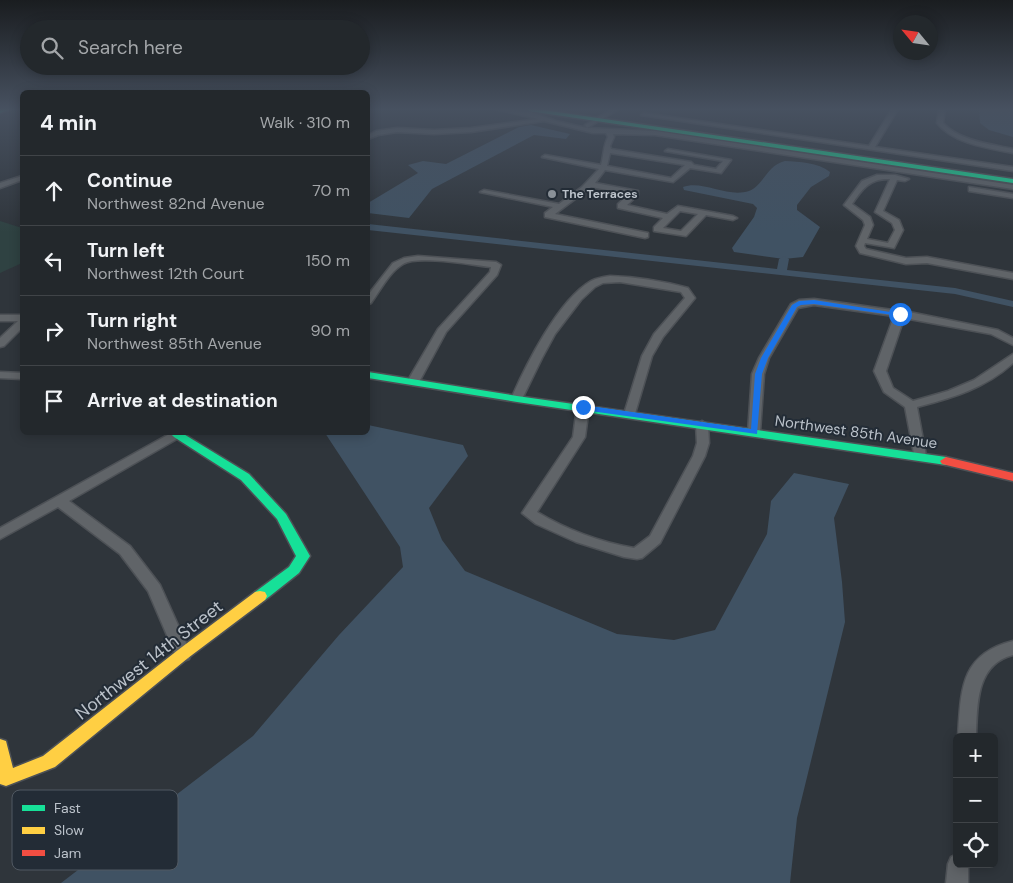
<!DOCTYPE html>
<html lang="en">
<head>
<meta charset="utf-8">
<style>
  :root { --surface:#23282c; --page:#2b3034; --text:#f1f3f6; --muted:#a3a6a9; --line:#404448 }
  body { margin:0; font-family:"DM Sans",sans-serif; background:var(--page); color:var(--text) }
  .controls { position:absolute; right:15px; bottom:15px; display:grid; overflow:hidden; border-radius:8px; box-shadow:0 2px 12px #0003 }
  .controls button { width:45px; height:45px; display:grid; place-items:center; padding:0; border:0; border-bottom:1px solid var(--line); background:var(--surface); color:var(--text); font:25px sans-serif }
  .compass { position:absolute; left:893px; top:15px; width:45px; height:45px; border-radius:50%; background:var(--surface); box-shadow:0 2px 12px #0003; rotate:299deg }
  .stop { position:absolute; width:15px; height:15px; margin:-11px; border:4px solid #1a73e8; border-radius:50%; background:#fff }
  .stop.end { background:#1a73e8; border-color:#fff; box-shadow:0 1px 5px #0008 }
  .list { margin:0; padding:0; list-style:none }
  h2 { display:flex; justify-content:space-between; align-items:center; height:65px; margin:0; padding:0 20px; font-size:21px }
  h2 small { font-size:16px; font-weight:400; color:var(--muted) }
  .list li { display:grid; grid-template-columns:32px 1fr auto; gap:15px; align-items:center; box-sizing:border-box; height:70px; padding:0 20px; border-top:1px solid var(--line) }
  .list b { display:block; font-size:19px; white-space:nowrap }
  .list p { margin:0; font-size:16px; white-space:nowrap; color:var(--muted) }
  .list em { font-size:16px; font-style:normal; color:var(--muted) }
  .icon { flex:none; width:28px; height:28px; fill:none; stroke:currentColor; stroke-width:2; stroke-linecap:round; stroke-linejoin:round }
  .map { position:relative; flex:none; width:1013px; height:883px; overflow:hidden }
  .search { position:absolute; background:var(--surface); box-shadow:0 2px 12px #0003; left:20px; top:20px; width:350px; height:55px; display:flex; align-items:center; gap:12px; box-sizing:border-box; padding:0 18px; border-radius:28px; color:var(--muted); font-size:19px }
  .panel { position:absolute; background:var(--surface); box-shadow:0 2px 12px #0003; left:20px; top:90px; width:350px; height:345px; border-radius:8px }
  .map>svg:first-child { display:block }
  .green { fill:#2f4242 }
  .water { fill:#405263 }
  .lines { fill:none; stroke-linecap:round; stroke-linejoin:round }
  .canal { fill:#405263; fill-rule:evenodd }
  .street-casing { stroke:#4d5156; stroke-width:3 }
  .fast-casing { stroke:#4d5156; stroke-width:3 }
  .slow-casing { stroke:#4d5156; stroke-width:3 }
  .jam-casing { stroke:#4d5156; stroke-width:3 }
  .street { fill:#606468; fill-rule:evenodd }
  .fast { fill:#16e098; fill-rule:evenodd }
  .slow { fill:#ffcf43; fill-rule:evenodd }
  .jam { fill:#f24e42; fill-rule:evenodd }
  .route { fill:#1a73e8 }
  .poi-dot { fill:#8a9198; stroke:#232c36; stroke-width:2 }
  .labels { text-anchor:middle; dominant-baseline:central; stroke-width:4; stroke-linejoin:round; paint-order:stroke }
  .far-poi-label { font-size:12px; font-weight:bold; fill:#bbc2ca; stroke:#232c36; text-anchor:start }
  .street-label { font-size:15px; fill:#bbc2ca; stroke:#232c36 }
  .near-street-label { font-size:18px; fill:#bbc2ca; stroke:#232c36 }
  .key { fill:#232c36; stroke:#515962; stroke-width:1 }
  .key-label { font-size:14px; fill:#bbc2ca }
</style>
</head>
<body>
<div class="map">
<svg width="1013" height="883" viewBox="0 0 1013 883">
  <rect width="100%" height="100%" fill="#2f353b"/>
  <!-- green -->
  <polygon class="green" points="0,221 22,228 22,263 0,273"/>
  <!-- water -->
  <g class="water">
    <polygon points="979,109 1013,109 1013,137 989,130 980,123"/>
    <polygon points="531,125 570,134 566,139 534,135 432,189 409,218 368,213 368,203 418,173 408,165 423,161 446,164 519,127"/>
    <path d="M785 161C799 162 818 162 830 172L829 176 811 187 797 205V210L820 227 803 257 784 259 734 252 732 248 754 217 757 208 753 204 684 190 683 187C703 180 727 198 749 191 763 186 767 165 785 161Z"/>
    <polygon points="368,425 463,445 468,456 429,508 442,540 465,571 617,634 674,640 715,630 767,534 771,501 794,473 849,484 834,518 842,582 845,622 797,818 790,883 61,883 253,736 339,635 403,567 400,547 325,433 368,432"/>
  </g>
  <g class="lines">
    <!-- canal -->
    <polygon class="canal" points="368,224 777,269 779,259 784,256 789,259 787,270 955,288 1013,301 1013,307 955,294 368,230"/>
    <defs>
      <g id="street">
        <path d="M495 109 531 112 556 121 587 128 585 125 612 109H619L587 128 655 131 1013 185V189L655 135 613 134 614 137 610 146 611 149 691 162 694 165 716 169 723 161 665 151 668 149 731 160 721 173 690 168 673 182 605 170 595 183 638 191V195L627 205 667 214 678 206 733 216 737 218 733 220 706 215 686 236 654 231V227L663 218 618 208V204L629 194 591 187 555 214 648 233V237L645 238 545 217V213L553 207 480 192 484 190 559 204 582 187 599 169 542 157 545 155 601 165C604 155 603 146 608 137L606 133H593L544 121 471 132 434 134 397 132 378 135 368 139V135L376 131 397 128 434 130 471 128 538 119ZM610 153 685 165 671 178 607 166ZM680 211 698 214 681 231 663 228Z"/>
        <polygon points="892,109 898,109 875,147 1013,167 1013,171 641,115 644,113 869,146"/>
        <path d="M939 109H945L943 123C960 141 990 144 1013 149V153C988 148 954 144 937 123Z"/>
        <path d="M877 175H895L909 179 905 181 897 180 883 211 899 220 903 230 894 248 865 243 864 246 866 249 906 258 927 257 1013 273V279L927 263 906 264 860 253 856 246 865 225 863 220 844 205 862 181ZM890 179 875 212 892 223 895 230 888 243 867 239 873 225 870 217 852 204C862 189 870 178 890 179Z"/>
        <polygon points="22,176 22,180 0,188 0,183"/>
        <polygon points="969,187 1013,194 1013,198 969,191"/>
        <path d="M418 256 496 262 501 265 497 275 446 332 419 382 413 385 407 382 438 329 490 272 491 267C472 265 418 255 403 264 389 272 380 291 371 303L368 304V295L393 263 404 258Z"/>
        <path d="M610 276C636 277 663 281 688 288L695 298 663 337 652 356 634 417H626L624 414 642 356 654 334 685 298 681 292 620 282 603 283 595 287 581 300 555 334 542 358 521 401H513L511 399C526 365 558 300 591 281 597 278 603 277 610 276Z"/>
        <path d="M814 299 914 313 998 330 1013 338V345L991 334 904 318 886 371 893 388 913 401 948 391 974 380 1013 354V363C986 388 952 398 917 407L926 456 920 460 915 459 905 407 884 392 874 371 894 316 814 305 798 308 769 358 764 374 760 432 754 436 750 435 748 432 752 374 759 358 791 304 799 300Z"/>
        <polygon points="0,315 22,315 22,328 4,346 0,347 0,338 18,321 0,321"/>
        <polygon points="0,372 22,373 22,379 0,378"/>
        <path d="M583 403 589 407 585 437 537 512C567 530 600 542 634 548L650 536 693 456 697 443 696 425 702 421 708 425 709 443 705 456 660 543 642 558 637 559 624 557 576 542 536 524 522 513 573 437 577 407Z"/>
        <polygon points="173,432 189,432 69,501 130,546 160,585 191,654 189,659 183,661 177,659 175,654 148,591 120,554 58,507 0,539 0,528"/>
        <path d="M1013 641V655C976 664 977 705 976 737H958C961 690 960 654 1013 641Z"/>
        <polygon points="957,854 957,864 968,864 968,883 946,883 948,864 951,857"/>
      </g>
      <g id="fast">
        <polygon points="0,109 11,109 0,113"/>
        <polygon points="527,109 537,109 1013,179 1013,183 529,111"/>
        <polygon points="368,372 517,396 946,457 952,461 946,465 517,402 368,378"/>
        <polygon points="174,433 182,433 249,474 286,514 310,556 299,573 265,600 260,601 255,600 253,596 255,592 289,567 296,556 277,519 241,480 174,437 172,435"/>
      </g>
      <polygon id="slow" points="260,591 265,592 267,596 265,600 188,658 55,767 6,786 0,784 0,739 6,741 13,768 43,756 178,650 255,592"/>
      <polygon id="jam" points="946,457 1013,473 1013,481 942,464 940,461"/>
    </defs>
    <!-- street casing -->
    <use href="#street" class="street-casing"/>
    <!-- fast casing -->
    <use href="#fast" class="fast-casing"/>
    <!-- slow casing -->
    <use href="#slow" class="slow-casing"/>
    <!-- jam casing -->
    <use href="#jam" class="jam-casing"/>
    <!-- street -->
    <use href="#street" class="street"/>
    <!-- fast -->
    <use href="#fast" class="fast"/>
    <!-- slow -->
    <use href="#slow" class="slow"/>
    <!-- jam -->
    <use href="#jam" class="jam"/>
  </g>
  <!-- sky -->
  <linearGradient id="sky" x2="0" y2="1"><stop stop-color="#1a1d20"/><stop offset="0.47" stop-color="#475160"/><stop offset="1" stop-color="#475160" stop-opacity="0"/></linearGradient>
  <rect width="1013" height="232" fill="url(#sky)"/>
  <!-- route -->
  <polygon class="route" points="814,300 903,314 900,316 814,304 801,305 797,307 768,358 762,374 757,434 583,410 579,407 583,405 751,429 755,374 761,358 792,305 799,301"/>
  <!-- markers -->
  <circle class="poi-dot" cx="552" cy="194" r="5"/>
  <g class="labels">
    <!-- far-poi labels -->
    <g class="far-poi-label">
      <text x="562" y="194">The Terraces</text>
    </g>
    <!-- street labels -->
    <g class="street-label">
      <text transform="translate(856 432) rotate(8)">Northwest 85th Avenue</text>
    </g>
    <!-- near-street labels -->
    <g class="near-street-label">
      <text transform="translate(149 660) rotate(-38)">Northwest 14th Street</text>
    </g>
  </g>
  <!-- legend -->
  <rect x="12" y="790" width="166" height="80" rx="8" class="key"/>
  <rect x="22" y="805" width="23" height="6" fill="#16e098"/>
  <rect x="22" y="827" width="23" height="7" fill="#ffcf43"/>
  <rect x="22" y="850" width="23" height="6" fill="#f24e42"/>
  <g class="key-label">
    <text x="54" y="813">Fast</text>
    <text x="54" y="835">Slow</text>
    <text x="54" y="858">Jam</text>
  </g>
</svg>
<div class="controls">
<button>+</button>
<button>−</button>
<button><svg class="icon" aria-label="locate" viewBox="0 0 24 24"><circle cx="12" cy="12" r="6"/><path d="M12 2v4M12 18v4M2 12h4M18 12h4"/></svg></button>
</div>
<svg class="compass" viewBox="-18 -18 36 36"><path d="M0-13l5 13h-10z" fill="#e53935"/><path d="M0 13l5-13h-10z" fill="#a3a6a9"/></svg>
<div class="stop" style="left:900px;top:314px"></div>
<div class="stop end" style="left:583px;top:407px"></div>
<div class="search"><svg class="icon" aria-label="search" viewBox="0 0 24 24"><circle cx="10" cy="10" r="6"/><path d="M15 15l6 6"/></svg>Search here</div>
<section class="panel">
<h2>4 min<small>Walk · 310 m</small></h2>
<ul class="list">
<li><svg class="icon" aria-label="ahead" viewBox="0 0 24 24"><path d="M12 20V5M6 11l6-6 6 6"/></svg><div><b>Continue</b><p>Northwest 82nd Avenue</p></div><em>70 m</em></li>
<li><svg class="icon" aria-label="left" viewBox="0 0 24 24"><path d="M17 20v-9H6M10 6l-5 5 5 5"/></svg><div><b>Turn left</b><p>Northwest 12th Court</p></div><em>150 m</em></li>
<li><svg class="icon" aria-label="right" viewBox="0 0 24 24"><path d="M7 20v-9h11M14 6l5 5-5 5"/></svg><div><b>Turn right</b><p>Northwest 85th Avenue</p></div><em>90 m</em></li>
<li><svg class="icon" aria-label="arrive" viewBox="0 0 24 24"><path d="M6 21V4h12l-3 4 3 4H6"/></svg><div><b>Arrive at destination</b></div></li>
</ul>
</section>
</div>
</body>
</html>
